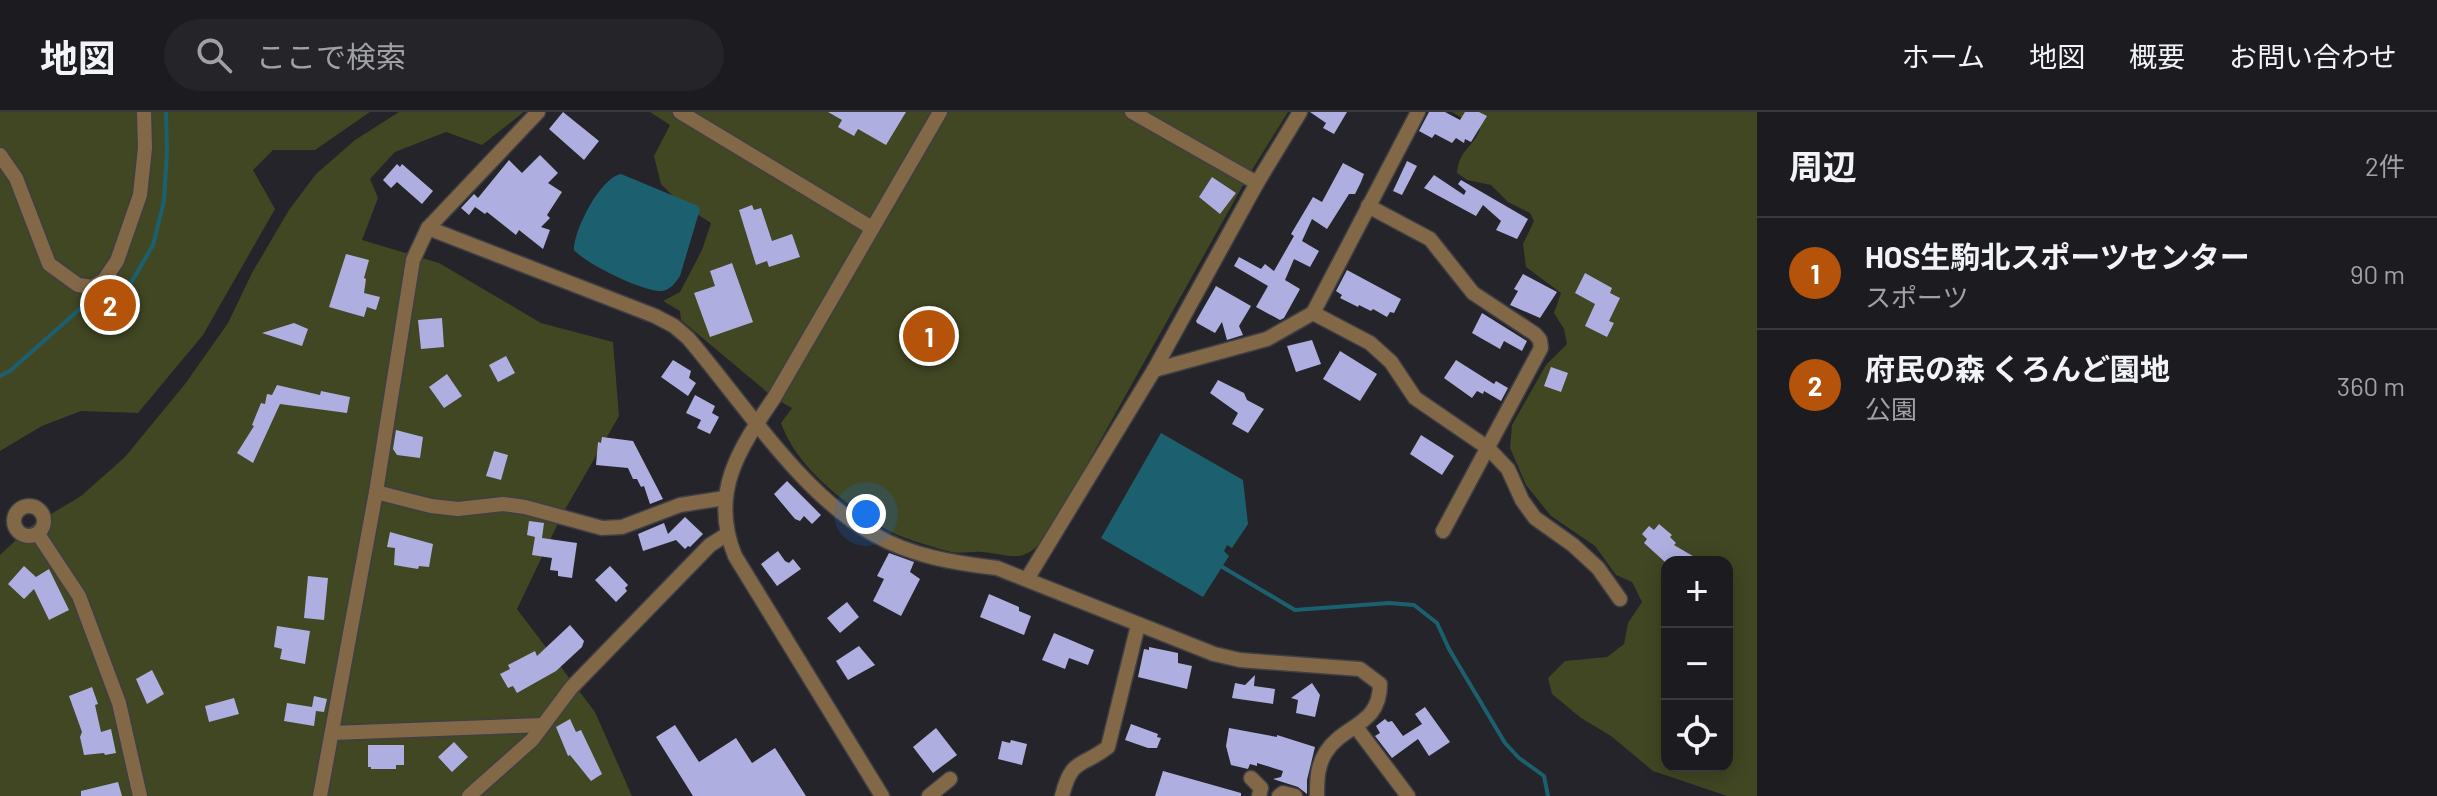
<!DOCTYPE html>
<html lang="ja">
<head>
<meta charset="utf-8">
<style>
  :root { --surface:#1b1b20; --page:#242429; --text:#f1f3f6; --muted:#a0a1a5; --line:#39393e; --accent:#b45309 }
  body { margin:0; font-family:Barlow,"Noto Sans JP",sans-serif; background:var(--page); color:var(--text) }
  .controls { position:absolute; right:24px; bottom:24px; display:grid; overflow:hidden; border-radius:16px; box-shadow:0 4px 20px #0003 }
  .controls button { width:72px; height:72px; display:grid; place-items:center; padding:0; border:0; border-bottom:2px solid var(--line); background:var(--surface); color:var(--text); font:40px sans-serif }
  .you { position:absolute; left:866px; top:402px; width:28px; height:28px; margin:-20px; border:6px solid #fff; border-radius:50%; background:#1a73e8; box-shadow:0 0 0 12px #1a73e833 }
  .badge { display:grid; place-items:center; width:52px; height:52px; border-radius:50%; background:var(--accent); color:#fff; font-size:26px; font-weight:700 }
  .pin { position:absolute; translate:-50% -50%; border:4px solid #fff; box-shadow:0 2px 8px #0006 }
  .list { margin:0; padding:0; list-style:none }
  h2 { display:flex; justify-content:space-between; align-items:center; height:104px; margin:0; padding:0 32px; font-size:34px }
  h2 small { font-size:26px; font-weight:400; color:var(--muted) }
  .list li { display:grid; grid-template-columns:52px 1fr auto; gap:24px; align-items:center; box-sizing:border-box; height:112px; padding:0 32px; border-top:2px solid var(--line) }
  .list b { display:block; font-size:30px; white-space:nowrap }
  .list p { margin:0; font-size:26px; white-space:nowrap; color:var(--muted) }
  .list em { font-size:26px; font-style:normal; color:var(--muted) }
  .icon { flex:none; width:44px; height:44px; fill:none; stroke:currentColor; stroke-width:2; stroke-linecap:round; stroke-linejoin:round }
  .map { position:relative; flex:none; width:1757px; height:684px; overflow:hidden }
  header { display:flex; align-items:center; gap:48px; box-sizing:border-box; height:112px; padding:0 40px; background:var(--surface); border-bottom:2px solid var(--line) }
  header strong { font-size:38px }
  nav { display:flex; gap:44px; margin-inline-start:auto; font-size:28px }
  .search { width:560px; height:72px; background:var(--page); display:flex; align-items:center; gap:20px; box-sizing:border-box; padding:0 28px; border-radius:44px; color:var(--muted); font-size:30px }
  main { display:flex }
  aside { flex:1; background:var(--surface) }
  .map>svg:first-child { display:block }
  .green { fill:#414623; fill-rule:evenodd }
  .water { fill:#1c6070 }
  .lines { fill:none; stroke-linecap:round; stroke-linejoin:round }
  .stream { stroke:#1c6070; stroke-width:4 }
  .building { fill:#aeafe0 }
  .minor-casing { stroke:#3f3f45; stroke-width:17 }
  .minor { stroke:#836847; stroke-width:14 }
</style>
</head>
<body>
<header>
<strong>地図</strong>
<div class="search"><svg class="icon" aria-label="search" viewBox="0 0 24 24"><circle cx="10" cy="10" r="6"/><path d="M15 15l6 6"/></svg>ここで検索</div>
<nav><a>ホーム</a><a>地図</a><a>概要</a><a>お問い合わせ</a></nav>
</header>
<main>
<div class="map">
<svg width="1757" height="684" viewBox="0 0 1757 684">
  <rect width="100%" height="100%" fill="#24242a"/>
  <!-- green -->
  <g class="green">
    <polygon points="0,0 370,0 315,38 273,38 253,58 275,97 203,223 138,301 81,299 42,314 0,339"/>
    <polygon points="399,0 524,0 482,33 446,20 395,40 370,67 378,86 362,128 439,151 541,211 613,230 619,304 563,401 517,497 595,600 632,684 0,684 0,443 31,414 81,384 125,345 185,272 228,211 252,161 289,98 316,62 355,28"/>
    <path d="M650 0H1288L1247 66 1047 424C1022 453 1015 443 982 440 972 439 961 442 951 440 933 435 897 425 882 415 843 390 797 356 781 311L792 296 774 286 681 208 680 199 663 189 680 180 702 138 711 111 680 91 661 72 654 44 670 13Z"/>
    <path d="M1452 0H1757V684H1727L1653 659 1611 624 1581 606 1552 582 1548 566 1565 549 1607 545 1624 532 1628 511 1642 490 1632 470 1616 463 1595 434 1551 404 1526 373 1510 336 1512 313 1546 253 1567 232 1564 217 1554 201 1561 181 1526 155 1523 132 1534 109 1530 101 1508 90 1491 73 1467 68 1457 61C1459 37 1473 36 1480 17ZM1667 450H1727V654H1667Z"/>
  </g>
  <!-- water -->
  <g class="water">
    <path d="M621 62 698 94 700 97 680 164C675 171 670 179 660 179 642 179 586 152 574 138 574 118 600 66 621 62Z"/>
    <polygon points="1161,321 1243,368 1248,412 1232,436 1227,433 1224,439 1229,444 1203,485 1101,426"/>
  </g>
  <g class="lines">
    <!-- stream -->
    <g class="stream">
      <polyline points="0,264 10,259 82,195 122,184 135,164 153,133 164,89 167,39 166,0"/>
      <polyline points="1219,453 1295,498 1389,491 1414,493 1437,511 1449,537 1505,631 1519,646 1544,664 1548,684"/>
    </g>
  </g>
  <!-- building -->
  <g class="building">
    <polygon points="563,0 599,29 584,48 549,17"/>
    <polygon points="828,0 906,0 886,33 858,17 854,24 838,15 842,8"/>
    <polygon points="1310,0 1347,0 1334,22 1323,16 1326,11"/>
    <polygon points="1429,0 1445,0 1460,8 1465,0 1479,0 1487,4 1471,30 1465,27 1464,31 1456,26 1452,31 1435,22 1432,26 1419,19"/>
    <polygon points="540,43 558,61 548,71 562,80 547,103 550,106 541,115 550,118 543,137 519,118 516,123 487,100 485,102 475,95 469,103 461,96 474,82 478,86 509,48 522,61"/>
    <polygon points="1407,49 1417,54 1402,83 1393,79"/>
    <polygon points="1343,51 1364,62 1361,70 1355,82 1349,82 1327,117 1312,107 1302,129 1319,139 1310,155 1294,147 1285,168 1300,177 1284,206 1280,208 1256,195 1268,174 1234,154 1239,145 1261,157 1265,152 1274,159 1294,124 1291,122 1313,85 1322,90"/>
    <polygon points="397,52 400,55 402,52 433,79 422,92 397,70 391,76 383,68"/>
    <polygon points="1434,63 1464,83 1466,79 1458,72 1461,68 1528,107 1517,127 1496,118 1501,109 1483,93 1476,104 1424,76"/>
    <polygon points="1212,65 1236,81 1220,102 1199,85"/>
    <polygon points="752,93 754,98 761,96 772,129 792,122 800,145 769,155 767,149 756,153 739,98"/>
    <polygon points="346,142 369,148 364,166 366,167 364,181 380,185 376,198 367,195 364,205 329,195"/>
    <polygon points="732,151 753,210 710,225 694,181 715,174 710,159"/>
    <polygon points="1347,158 1401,187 1394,201 1390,200 1387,205 1373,197 1371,199 1359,193 1358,195 1340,186 1342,183 1336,179"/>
    <polygon points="1585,161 1612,176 1610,181 1620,186 1609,209 1614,211 1607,225 1585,214 1595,192 1575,181"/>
    <polygon points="1523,162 1557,180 1540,206 1510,193 1518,179 1514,177"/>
    <polygon points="1216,174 1251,194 1239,214 1243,223 1227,228 1222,210 1215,221 1197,211 1196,209"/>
    <polygon points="1482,201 1527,229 1522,239 1504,229 1500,237 1472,221"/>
    <polygon points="442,206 444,235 421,237 418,208"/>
    <polygon points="294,211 308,217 302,234 262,221"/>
    <polygon points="1312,228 1321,252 1296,260 1287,234"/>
    <polygon points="1340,239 1377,262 1360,289 1323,267"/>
    <polygon points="506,244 515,261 498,270 489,253"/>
    <polygon points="673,248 691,259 689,266 696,271 688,284 661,265"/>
    <polygon points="1456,248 1494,272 1496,269 1508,276 1501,289 1484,279 1483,282 1477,279 1472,286 1444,266"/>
    <polygon points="1551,255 1568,261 1561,280 1544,274"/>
    <polygon points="447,262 462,284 444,296 429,275"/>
    <polygon points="1218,268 1244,281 1247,288 1264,297 1248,321 1232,312 1238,301 1210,281"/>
    <polygon points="277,273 320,283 321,279 350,285 347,301 280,292 253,351 237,341 254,314 252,313 261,291 265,292 267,282 272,283"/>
    <polygon points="695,283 715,294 712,301 719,305 710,322 697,316 701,308 686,301"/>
    <polygon points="396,318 423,325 420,346 397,343 393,337"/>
    <polygon points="1421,323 1454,344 1442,363 1410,342"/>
    <polygon points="602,325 633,329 663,387 650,392 644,374 641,375 637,367 633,367 628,356 596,353 598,330 601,331"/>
    <polygon points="494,339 508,343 501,368 486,364"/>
    <polygon points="787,369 821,403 812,412 804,404 800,409 795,407 774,382"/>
    <polygon points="685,405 703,422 690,435 688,434 685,437 676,428 643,439 638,422 664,411 668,422"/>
    <polygon points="529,409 544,411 542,426 577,431 572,466 558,464 558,459 550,458 552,446 532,443 535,425 527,423"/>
    <polygon points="1659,412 1672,423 1670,425 1676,431 1674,433 1703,450 1665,450 1644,431 1647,427 1642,422 1649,414 1654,418"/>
    <polygon points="390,420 433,432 429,455 419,454 418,457 394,453 395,436 387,435"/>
    <polygon points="778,439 785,449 789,451 793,447 801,457 777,474 761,452"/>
    <polygon points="889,441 914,450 910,460 920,467 901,504 873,489 884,467 877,464"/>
    <polygon points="24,454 36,465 49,457 69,498 49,508 34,477 24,487 8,472"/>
    <polygon points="610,454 628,473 625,476 627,479 616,490 595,468"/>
    <polygon points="308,464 328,466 324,508 304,506"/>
    <polygon points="989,482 1019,495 1019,499 1031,504 1024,523 980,505"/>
    <polygon points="847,490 859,505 840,521 827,506"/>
    <polygon points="570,513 584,529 582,535 556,559 517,581 513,574 508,576 500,562 510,557 508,553 535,539 537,544"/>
    <polygon points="277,514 310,519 305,552 280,547 282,537 274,535"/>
    <polygon points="1054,521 1094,538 1088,553 1069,546 1065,557 1042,548"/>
    <polygon points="859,534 875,553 848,568 836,549"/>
    <polygon points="1149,535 1178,541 1178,551 1192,554 1187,577 1138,565 1144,537 1149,538"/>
    <polygon points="152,558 164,582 147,592 136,567"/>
    <polygon points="1255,563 1254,574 1275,577 1273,592 1232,586 1235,571 1245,573"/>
    <polygon points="1312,571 1320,583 1315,605 1296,601 1298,588 1291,586"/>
    <polygon points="92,575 98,592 95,593 101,620 111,617 116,641 105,643 104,641 84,643 80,625 82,620 69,584"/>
    <polygon points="314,584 327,587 324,600 316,599 314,614 284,609 287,591 312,595"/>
    <polygon points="234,586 239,602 209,610 205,594"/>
    <polygon points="1425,595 1450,630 1429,644 1418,627 1392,646 1375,624 1380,621 1376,614 1385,607 1388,610 1392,609 1403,624 1422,612 1415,602"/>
    <polygon points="570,607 576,620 581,618 602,662 591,669 570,643 568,644 556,615"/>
    <polygon points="1131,612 1158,622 1157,625 1161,626 1157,636 1148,636 1125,628"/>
    <polygon points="675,613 699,650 736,626 752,651 775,636 806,684 693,684 656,625"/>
    <polygon points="936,616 957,643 933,661 913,635"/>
    <polygon points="1229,616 1277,625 1277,623 1315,635 1307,668 1307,682 1298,675 1273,667 1281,665 1283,659 1257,651 1257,654 1250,652 1248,657 1231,653 1226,634"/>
    <polygon points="1011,628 1027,632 1022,653 998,647 1002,629 1010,631"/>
    <polygon points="454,630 468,645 452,660 438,645"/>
    <polygon points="368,633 404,633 404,653 396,653 396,657 371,657 371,655 368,655"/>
    <polygon points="1163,659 1241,681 1241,684 1155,684"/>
    <polygon points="118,670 122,684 81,684 81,679"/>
  </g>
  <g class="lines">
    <defs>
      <g id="minor">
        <polyline points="680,0 872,116"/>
        <polyline points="1132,0 1257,71"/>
        <polyline points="0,43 16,66 49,152 78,173 92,175 104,168 117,149 140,83 145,36 144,0"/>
        <polyline points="1368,94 1430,127 1473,181 1535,222 1540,228 1541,236 1443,419"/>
        <path d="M428 116 655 204 674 214 688 226C741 288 801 382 873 422 911 444 954 451 997 456L1214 542 1240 548 1360 557 1380 572C1380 614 1344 612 1326 640 1317 654 1317 668 1317 684"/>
        <polyline points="1313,201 1370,231 1391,250 1415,286 1488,336 1508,357 1522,388 1535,406 1573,433 1598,456 1620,487"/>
        <polyline points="1154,258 1267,227 1313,201 1418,0"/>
        <polyline points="376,380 431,394 458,397 503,392 525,395 602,416 622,415 680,393 725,386"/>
        <circle cx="29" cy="409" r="15"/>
        <polyline points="38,422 79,484 119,591 140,684"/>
        <polyline points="1027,467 1154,258 1257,71 1300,0"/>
        <polyline points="1356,615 1408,684"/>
        <polyline points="332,621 543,613"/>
        <polyline points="1251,666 1261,676 1259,684"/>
        <polyline points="320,684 376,380 413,148 428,116 538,0"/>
        <polyline points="469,684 532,628 571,576 710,433 726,423"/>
        <path d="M882 684 735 444C709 381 739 337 774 286L940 0"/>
        <polyline points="929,684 950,667"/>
        <path d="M1062 684C1072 645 1081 656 1108 635L1138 513"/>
        <polyline points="1279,684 1283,681 1295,684"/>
      </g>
    </defs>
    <!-- minor casing -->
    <use href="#minor" class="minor-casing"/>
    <!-- minor -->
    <use href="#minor" class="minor"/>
  </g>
</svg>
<div class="controls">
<button>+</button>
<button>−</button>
<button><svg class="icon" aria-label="locate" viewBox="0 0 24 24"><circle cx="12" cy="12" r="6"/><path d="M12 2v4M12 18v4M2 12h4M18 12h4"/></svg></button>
</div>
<div class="you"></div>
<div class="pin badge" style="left:929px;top:224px">1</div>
<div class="pin badge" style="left:110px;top:193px">2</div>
</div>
<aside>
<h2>周辺<small>2件</small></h2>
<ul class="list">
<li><span class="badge">1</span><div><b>HOS生駒北スポーツセンター</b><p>スポーツ</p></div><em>90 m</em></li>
<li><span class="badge">2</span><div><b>府民の森 くろんど園地</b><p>公園</p></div><em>360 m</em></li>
</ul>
</aside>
</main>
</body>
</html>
